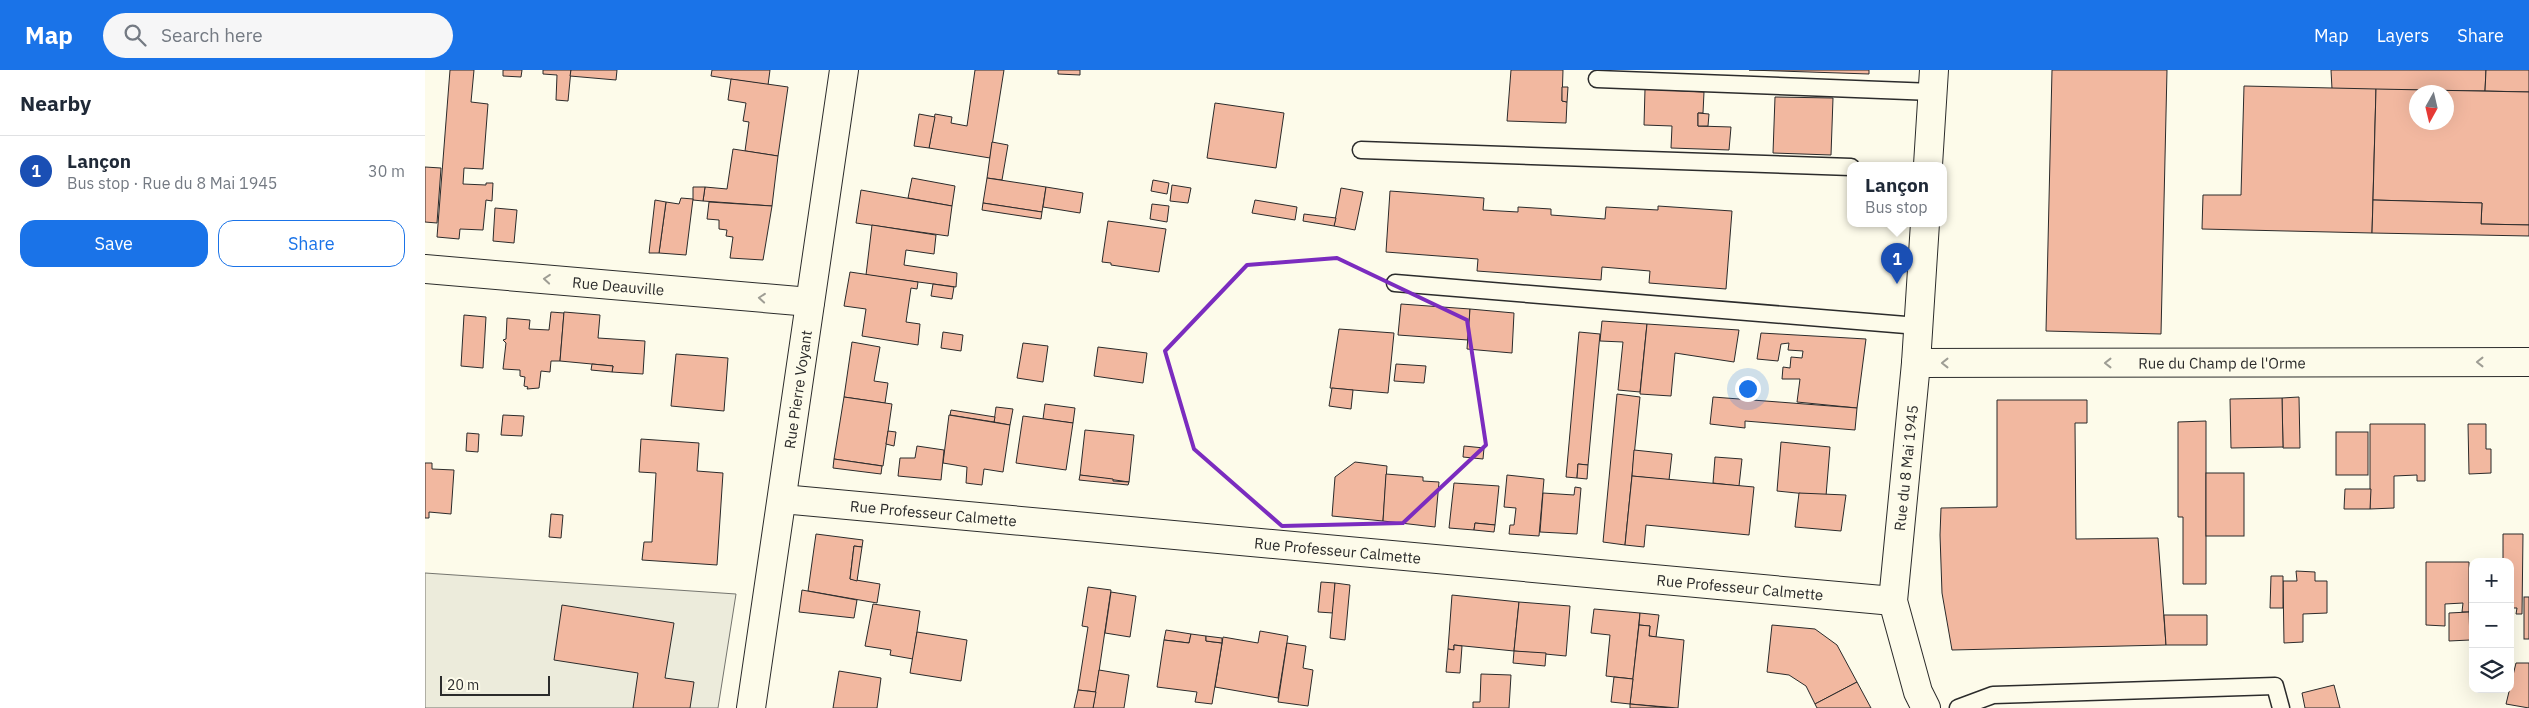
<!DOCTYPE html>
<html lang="en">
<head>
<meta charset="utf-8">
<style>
  :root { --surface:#fff; --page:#f6f6f7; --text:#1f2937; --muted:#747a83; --line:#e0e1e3; --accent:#1a73e8 }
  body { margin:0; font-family:"IBM Plex Sans",sans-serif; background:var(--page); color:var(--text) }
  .controls { position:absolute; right:15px; bottom:15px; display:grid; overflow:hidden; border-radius:10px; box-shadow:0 5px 20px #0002 }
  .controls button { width:45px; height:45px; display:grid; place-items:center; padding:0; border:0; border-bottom:1px solid var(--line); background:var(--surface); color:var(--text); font:25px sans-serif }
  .compass { position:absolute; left:1984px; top:15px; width:45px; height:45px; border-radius:50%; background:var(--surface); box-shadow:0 5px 20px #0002; rotate:188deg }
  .scale { position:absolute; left:15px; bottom:12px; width:110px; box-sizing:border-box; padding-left:5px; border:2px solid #2b2b2b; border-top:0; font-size:14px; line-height:18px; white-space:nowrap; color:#2b2b2b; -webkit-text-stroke:4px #fdfbea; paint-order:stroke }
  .you { position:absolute; left:1322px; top:318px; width:18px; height:18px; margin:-12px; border:4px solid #fff; border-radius:50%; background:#1a73e8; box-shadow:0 0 0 8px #1a73e833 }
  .badge { display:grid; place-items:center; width:32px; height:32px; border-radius:50%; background:var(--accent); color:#fff; font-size:16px; font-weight:700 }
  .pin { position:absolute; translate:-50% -41px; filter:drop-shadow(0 1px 2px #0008) }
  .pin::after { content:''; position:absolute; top:26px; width:18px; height:15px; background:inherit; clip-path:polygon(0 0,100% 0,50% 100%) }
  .popup { position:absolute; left:1422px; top:92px; width:100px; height:65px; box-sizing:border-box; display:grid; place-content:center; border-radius:10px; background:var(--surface); filter:drop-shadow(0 1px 4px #0005); font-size:16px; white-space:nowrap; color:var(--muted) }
  .popup b { font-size:19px; color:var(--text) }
  .popup::after { content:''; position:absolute; left:50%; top:100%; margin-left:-10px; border:10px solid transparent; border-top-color:var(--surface) }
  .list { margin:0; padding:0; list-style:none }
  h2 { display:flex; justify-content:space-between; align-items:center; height:65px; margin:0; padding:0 20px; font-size:21px }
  h2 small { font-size:16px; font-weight:400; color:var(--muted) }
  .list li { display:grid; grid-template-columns:32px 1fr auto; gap:15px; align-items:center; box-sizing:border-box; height:70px; padding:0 20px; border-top:1px solid var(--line) }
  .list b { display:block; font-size:19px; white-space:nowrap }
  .list p { margin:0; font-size:16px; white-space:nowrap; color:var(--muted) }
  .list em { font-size:16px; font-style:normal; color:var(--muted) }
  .actions { display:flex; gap:10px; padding:15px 20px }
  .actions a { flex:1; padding:11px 0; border:1px solid var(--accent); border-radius:15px; text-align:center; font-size:18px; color:var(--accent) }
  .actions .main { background:var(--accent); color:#fff }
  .icon { flex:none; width:28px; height:28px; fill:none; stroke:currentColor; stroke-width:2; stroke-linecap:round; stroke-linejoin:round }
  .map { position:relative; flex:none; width:2104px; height:638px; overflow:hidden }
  header { display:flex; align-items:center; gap:30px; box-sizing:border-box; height:70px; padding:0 25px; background:var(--accent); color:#fff }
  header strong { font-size:24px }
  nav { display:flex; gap:28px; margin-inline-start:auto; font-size:18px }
  .search { width:350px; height:45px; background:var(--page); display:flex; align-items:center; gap:12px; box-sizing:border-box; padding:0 18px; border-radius:28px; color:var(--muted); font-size:19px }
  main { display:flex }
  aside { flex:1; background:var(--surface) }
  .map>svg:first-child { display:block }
  .green { fill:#ecebdb; stroke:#74746e }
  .building { fill:#f2b8a0; stroke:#2b2b2b; fill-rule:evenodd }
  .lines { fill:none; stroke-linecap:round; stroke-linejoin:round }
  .lane-casing { stroke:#2b2b2b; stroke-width:19 }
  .street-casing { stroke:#2b2b2b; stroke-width:30 }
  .secondary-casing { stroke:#2b2b2b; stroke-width:30 }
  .lane { stroke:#fdfbea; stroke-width:16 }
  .street { stroke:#fdfbea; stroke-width:28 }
  .secondary { stroke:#fdfbea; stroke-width:28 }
  .oneway { stroke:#9e9d94 }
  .marked { fill:none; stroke:#7b2cbf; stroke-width:4; stroke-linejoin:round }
  .labels { text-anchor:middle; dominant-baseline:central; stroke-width:4; stroke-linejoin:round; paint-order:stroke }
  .street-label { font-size:15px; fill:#2b2b2b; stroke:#fdfbea }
</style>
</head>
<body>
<header>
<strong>Map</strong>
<div class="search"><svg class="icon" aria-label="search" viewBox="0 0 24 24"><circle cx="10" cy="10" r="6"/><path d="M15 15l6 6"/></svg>Search here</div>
<nav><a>Map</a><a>Layers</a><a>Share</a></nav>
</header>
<main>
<aside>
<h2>Nearby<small></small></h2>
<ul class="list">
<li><span class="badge" style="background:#1a4fb4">1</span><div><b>Lançon</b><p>Bus stop · Rue du 8 Mai 1945</p></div><em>30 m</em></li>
</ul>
<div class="actions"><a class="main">Save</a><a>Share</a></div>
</aside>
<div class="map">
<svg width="2104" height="638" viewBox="0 0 2104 638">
  <rect width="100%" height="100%" fill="#fdfbea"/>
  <!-- green -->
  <polygon class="green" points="0,503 311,524 293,638 0,638"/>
  <!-- building -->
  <g class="building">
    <polygon points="25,0 49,0 46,32 63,34 58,99 39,98 38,114 61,115 61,113 68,113 67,131 61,130 58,160 35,159 34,169 12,167"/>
    <polygon points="78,0 97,0 96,7 78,6"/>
    <polygon points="118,0 146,0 143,31 131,30 132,5 118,4"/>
    <polygon points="146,0 192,0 191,10 145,6"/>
    <polygon points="287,0 345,0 343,15 286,6"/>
    <polygon points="550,0 579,0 565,88 504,78 510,44 527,47 526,53 542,56"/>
    <polygon points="633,0 655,0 655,5 633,4"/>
    <polygon points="1086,0 1138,0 1137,31 1142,32 1141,53 1082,51"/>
    <polygon points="1324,0 1444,0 1444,4"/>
    <polygon points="1627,0 1742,0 1736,264 1621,261"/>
    <polygon points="1906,0 2061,0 2060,21 1907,19"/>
    <polygon points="2061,0 2104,0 2104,22 2060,21"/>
    <polygon points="306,9 363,17 353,86 320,81 324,52 318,51 321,33 303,30"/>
    <polygon points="1819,16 1951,19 1947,163 1777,159 1778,125 1816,125"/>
    <polygon points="1137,17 1143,17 1142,32 1137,31"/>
    <polygon points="1220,19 1279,22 1278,43 1273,43 1273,56 1306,57 1304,80 1246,78 1247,56 1219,55"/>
    <path d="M1951 19 2104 22V155L2056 154 2057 133 1948 130ZM1992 22H2022V52H1992Z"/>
    <polygon points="1350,27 1408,28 1406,85 1348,83"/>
    <polygon points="790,33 859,43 851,98 782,88"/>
    <polygon points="1273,43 1284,44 1283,56 1273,56"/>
    <polygon points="494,44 510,47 504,78 489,76"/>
    <polygon points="567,72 583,75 577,110 562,108"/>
    <polygon points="308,79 353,86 347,136 278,131 280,117 302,119"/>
    <polygon points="0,97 16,98 12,153 0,152"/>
    <polygon points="487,108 530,116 527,136 483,128"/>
    <polygon points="562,108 621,117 617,142 558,133"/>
    <polygon points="728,110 744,113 742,124 726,121"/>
    <polygon points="747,115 766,118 763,133 745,131"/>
    <polygon points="268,117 280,117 278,131 268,130"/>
    <polygon points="621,117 658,123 655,143 618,137"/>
    <polygon points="916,118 938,122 930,160 909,156"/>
    <polygon points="436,120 527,136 523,166 431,153"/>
    <polygon points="965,121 1059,128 1058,140 1093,142 1093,137 1126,139 1126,145 1180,149 1181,137 1233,140 1233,136 1307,141 1301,219 1224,213 1225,201 1177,197 1176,210 1052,201 1053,189 961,182"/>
    <polygon points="256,128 268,129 261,185 234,183 241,132 254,134"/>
    <polygon points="230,130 241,132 234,183 224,183"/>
    <polygon points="830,130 872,137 870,150 827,143"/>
    <polygon points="1948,130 2057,133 2056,154 2104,155 2104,166 1947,163"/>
    <polygon points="284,132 347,136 338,190 305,188 308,167 301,166 302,160 294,159 294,150 282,149"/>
    <polygon points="558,133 617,142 616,149 557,140"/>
    <polygon points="727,134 744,136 742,152 725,149"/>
    <polygon points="70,138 92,140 89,173 68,171"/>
    <polygon points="879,144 911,148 909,156 878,151"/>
    <polygon points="683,151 741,159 734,202 686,195 686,193 677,192"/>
    <polygon points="447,155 511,165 509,184 481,180 479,195 532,203 531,217 441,205"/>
    <polygon points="425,202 493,212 492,219 486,218 481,252 495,254 493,275 437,266 441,239 419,236"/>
    <polygon points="508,214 529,217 527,229 506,226"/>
    <polygon points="976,234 1045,239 1043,270 973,265"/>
    <polygon points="1045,239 1089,243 1087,283 1042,279"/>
    <polygon points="126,242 139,243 135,291 126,291 125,302 116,301 114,318 102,319 103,317 99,316 100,307 95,306 95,300 78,299 81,273 78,270 81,269 82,248 105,250 104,259 124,260"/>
    <polygon points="139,242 175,245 173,268 220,271 218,304 187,302 188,296 135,291"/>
    <polygon points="39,245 61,247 58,298 36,296"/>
    <polygon points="1177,251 1222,254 1215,322 1193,320 1198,272 1175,271"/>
    <polygon points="1222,254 1314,260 1309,292 1250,283 1246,326 1215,324"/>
    <polygon points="914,259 969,263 963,323 905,318"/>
    <polygon points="518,262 538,265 536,281 516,278"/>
    <polygon points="1154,262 1175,264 1163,395 1153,394 1152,408 1141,407"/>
    <polygon points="1336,263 1441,269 1432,338 1372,332 1375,309 1357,309 1358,297 1365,298 1366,287 1377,288 1378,281 1363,280 1364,273 1356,274 1353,291 1332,289"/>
    <polygon points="427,272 455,277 449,311 463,313 460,333 419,327"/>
    <polygon points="598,273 623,276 618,312 592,308"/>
    <polygon points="673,277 722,283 718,313 669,306"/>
    <polygon points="251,284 303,288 299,341 246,336"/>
    <polygon points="167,294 188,296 187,302 166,300"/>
    <polygon points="971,294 1001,296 999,313 969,311"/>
    <polygon points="907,318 928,320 926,339 904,336"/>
    <polygon points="1192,324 1215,327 1200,475 1178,472"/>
    <polygon points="419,327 467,334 458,396 409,389"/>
    <polygon points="1288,327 1432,338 1430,360 1320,351 1320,358 1285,354"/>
    <polygon points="1874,327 1875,378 1858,378 1857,328"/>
    <polygon points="1857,328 1858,377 1806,378 1805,329"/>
    <polygon points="1572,330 1662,330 1662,353 1650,353 1651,469 1733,468 1741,575 1527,580 1517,523 1515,465 1516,438 1572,437"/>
    <polygon points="620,334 650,338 648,353 618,349"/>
    <polygon points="571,337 588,339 585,355 569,352"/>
    <polygon points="526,340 570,347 569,352 525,345"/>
    <polygon points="78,345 99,346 97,366 76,365"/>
    <polygon points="524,345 585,355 578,402 559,399 557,415 541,413 542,397 518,393"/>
    <polygon points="598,346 648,353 641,400 591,393"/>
    <polygon points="1781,351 1781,514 1758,514 1758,447 1753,447 1753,352"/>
    <polygon points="1945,354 2000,354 2000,411 1992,411 1992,405 1969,406 1969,438 1945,439"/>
    <polygon points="2043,354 2061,354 2061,379 2066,379 2066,403 2044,404"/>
    <polygon points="660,360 709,365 704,412 655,405"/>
    <polygon points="463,361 471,362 469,376 461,374"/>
    <rect x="1911" y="362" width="32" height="43"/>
    <polygon points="42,363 54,364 53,382 41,381"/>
    <polygon points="216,369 274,373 272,401 298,403 292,495 217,490 219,472 227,472 231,403 214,402"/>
    <polygon points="1356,372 1405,377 1401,426 1352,421"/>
    <polygon points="492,376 519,380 516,410 473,406 475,388 490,388"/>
    <polygon points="1039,376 1059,378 1058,389 1038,387"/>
    <polygon points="1209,380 1247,384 1244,410 1207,406"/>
    <polygon points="1290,387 1317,389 1314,416 1288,413"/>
    <polygon points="409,389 457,396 456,404 408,398"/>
    <polygon points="930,392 962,396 958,451 907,446 910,407"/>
    <polygon points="0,393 7,393 7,399 29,400 26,444 4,442 4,448 0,448"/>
    <polygon points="1153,394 1163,395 1162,409 1152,408"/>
    <rect x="1781" y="403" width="38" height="63"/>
    <polygon points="961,404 998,407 998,411 1014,412 1010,457 958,451"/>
    <polygon points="655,405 688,409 688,411 704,412 703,415 654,410"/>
    <polygon points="1082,405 1119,409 1114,466 1084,464 1085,455 1089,455 1091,438 1079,437"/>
    <polygon points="1207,406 1329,417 1324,465 1221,455 1219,477 1200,475"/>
    <polygon points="1029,413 1074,416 1070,455 1050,453 1049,460 1024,458"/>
    <polygon points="1150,417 1156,418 1152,464 1115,462 1118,423 1149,425"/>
    <polygon points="1920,419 1946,419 1945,439 1919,439"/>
    <polygon points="1374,423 1421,425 1416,461 1370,457"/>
    <polygon points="126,444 138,445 136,468 124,467"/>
    <polygon points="1050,453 1070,455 1069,462 1049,460"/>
    <polygon points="391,464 438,470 437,477 429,476 425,509 455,514 452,533 383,521"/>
    <polygon points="2078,464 2098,464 2097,544 2091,544 2092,538 2085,538 2085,492 2078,492"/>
    <polygon points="429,476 437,477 432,511 425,509"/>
    <polygon points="2001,492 2044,492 2044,542 2037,542 2038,533 2020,534 2020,556 2001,555"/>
    <polygon points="1871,501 1890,502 1890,511 1902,511 1902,543 1878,544 1878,572 1859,573 1858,511 1872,511"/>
    <polygon points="1846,506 1858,506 1858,538 1845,538"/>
    <polygon points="896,512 910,513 908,543 893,542"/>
    <polygon points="910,513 925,515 920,570 905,568"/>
    <polygon points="663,517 686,520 671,622 653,620 663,557 657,556"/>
    <polygon points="377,520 432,530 429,548 374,542"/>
    <polygon points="686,522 711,526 705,567 680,563"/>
    <polygon points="1027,525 1094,532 1089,581 1029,575 1029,580 1023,579"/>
    <rect x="2099" y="527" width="5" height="42"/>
    <polygon points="1094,532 1145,536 1141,586 1089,581"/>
    <polygon points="448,534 495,541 488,589 465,585 466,580 440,576"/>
    <polygon points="137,535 249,553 240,608 269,612 265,638 208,638 213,603 129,590"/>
    <polygon points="1169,539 1215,543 1208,609 1181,606 1185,565 1166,563"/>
    <polygon points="2044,542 2045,570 2024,571 2024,543"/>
    <polygon points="1215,543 1234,545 1231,567 1224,566 1225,556 1214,555"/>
    <polygon points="1739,545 1782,545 1782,575 1741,575"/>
    <polygon points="1214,555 1225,556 1224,566 1259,570 1253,638 1205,634"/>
    <polygon points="1347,555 1390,559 1412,575 1432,612 1390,634 1381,616 1364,605 1342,602"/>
    <polygon points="741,560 766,564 764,573 739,570"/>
    <polygon points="835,561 863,566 853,628 790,617 798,567 833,573"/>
    <polygon points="492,562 542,570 536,611 485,603"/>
    <polygon points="766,564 781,566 781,571 797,573 787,634 770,632 772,622 732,617 739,570 764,573"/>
    <polygon points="781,566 797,568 797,573 781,571"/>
    <polygon points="862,573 881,576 878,598 888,600 883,636 853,632"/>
    <polygon points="1029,575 1037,576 1035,603 1021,602 1023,579 1029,580"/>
    <polygon points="1089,581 1121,583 1120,596 1088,593"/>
    <polygon points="2091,593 2104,593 2104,638 2081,634"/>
    <polygon points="674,600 704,605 699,638 668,638"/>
    <polygon points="414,601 456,608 452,638 408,638"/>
    <polygon points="1056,604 1086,605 1084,638 1048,638 1048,632 1055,632"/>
    <polygon points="1189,607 1208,609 1205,634 1186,632"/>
    <polygon points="1432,612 1446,638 1392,638 1390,634"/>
    <polygon points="1909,615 1915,638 1880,638 1877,623"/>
    <polygon points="653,620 671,622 668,638 649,638"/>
    <polygon points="1205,634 1246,638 1205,638"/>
  </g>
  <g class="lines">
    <defs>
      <g id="lane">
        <polyline points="1172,9 1508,22"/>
        <polyline points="936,80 1426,97"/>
        <polyline points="970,213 1493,256"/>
        <polyline points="1533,638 1568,625 1850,616 1856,638"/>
      </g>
      <g id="street">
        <path id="s1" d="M0 199 385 232"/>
        <path id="s2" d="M1491 293 2104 292"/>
        <path id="s3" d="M357 429 1468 531"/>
        <path id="s4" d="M326 638 419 0"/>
      </g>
      <g id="secondary">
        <polyline points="1503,95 1509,0"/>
        <polyline points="1500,153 1491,293 1468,531 1493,622 1501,638"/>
      </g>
    </defs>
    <!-- lane casing -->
    <use href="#lane" class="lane-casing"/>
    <!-- street casing -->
    <use href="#street" class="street-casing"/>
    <!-- secondary casing -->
    <use href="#secondary" class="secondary-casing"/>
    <!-- lane -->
    <use href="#lane" class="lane"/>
    <!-- street -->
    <use href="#street" class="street"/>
    <!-- secondary -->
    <use href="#secondary" class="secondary"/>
  </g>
  <!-- one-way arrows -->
  <defs><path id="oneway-chevron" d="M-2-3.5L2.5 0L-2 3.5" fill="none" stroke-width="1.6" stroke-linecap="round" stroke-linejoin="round" transform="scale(1.25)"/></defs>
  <g class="oneway">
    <use href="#oneway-chevron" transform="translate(122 209) rotate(-175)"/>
    <use href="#oneway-chevron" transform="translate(337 228) rotate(-175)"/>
    <use href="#oneway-chevron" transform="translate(2055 292) rotate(180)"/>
    <use href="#oneway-chevron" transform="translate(1520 293) rotate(180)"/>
    <use href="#oneway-chevron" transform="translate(1683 293) rotate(180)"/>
  </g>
  <!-- marked area -->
  <path class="marked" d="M912 188 1042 250 1061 375 978 453 857 456 769 379 740 281 822 195Z"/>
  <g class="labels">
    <!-- street labels -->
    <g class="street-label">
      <text stroke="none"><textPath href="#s1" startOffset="194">Rue Deauville</textPath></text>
      <text stroke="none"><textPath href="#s2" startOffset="306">Rue du Champ de l'Orme</textPath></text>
      <text stroke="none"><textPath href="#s4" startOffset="322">Rue Pierre Voyant</textPath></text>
      <text transform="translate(1481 398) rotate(-84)">Rue du 8 Mai 1945</text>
      <text stroke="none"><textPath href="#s3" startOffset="152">Rue Professeur Calmette</textPath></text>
      <text stroke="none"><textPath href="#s3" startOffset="558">Rue Professeur Calmette</textPath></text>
      <text stroke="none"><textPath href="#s3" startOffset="962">Rue Professeur Calmette</textPath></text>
    </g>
  </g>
</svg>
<div class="controls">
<button>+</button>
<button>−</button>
<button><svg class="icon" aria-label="layers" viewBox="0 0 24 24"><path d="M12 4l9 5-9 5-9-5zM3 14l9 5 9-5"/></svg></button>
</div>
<svg class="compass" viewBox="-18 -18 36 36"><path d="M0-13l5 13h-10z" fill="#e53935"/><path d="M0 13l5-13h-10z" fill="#747a83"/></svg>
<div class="scale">20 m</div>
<div class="you"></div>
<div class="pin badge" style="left:1472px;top:214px;background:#1a4fb4">1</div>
<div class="popup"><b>Lançon</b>Bus stop</div>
</div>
</main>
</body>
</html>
